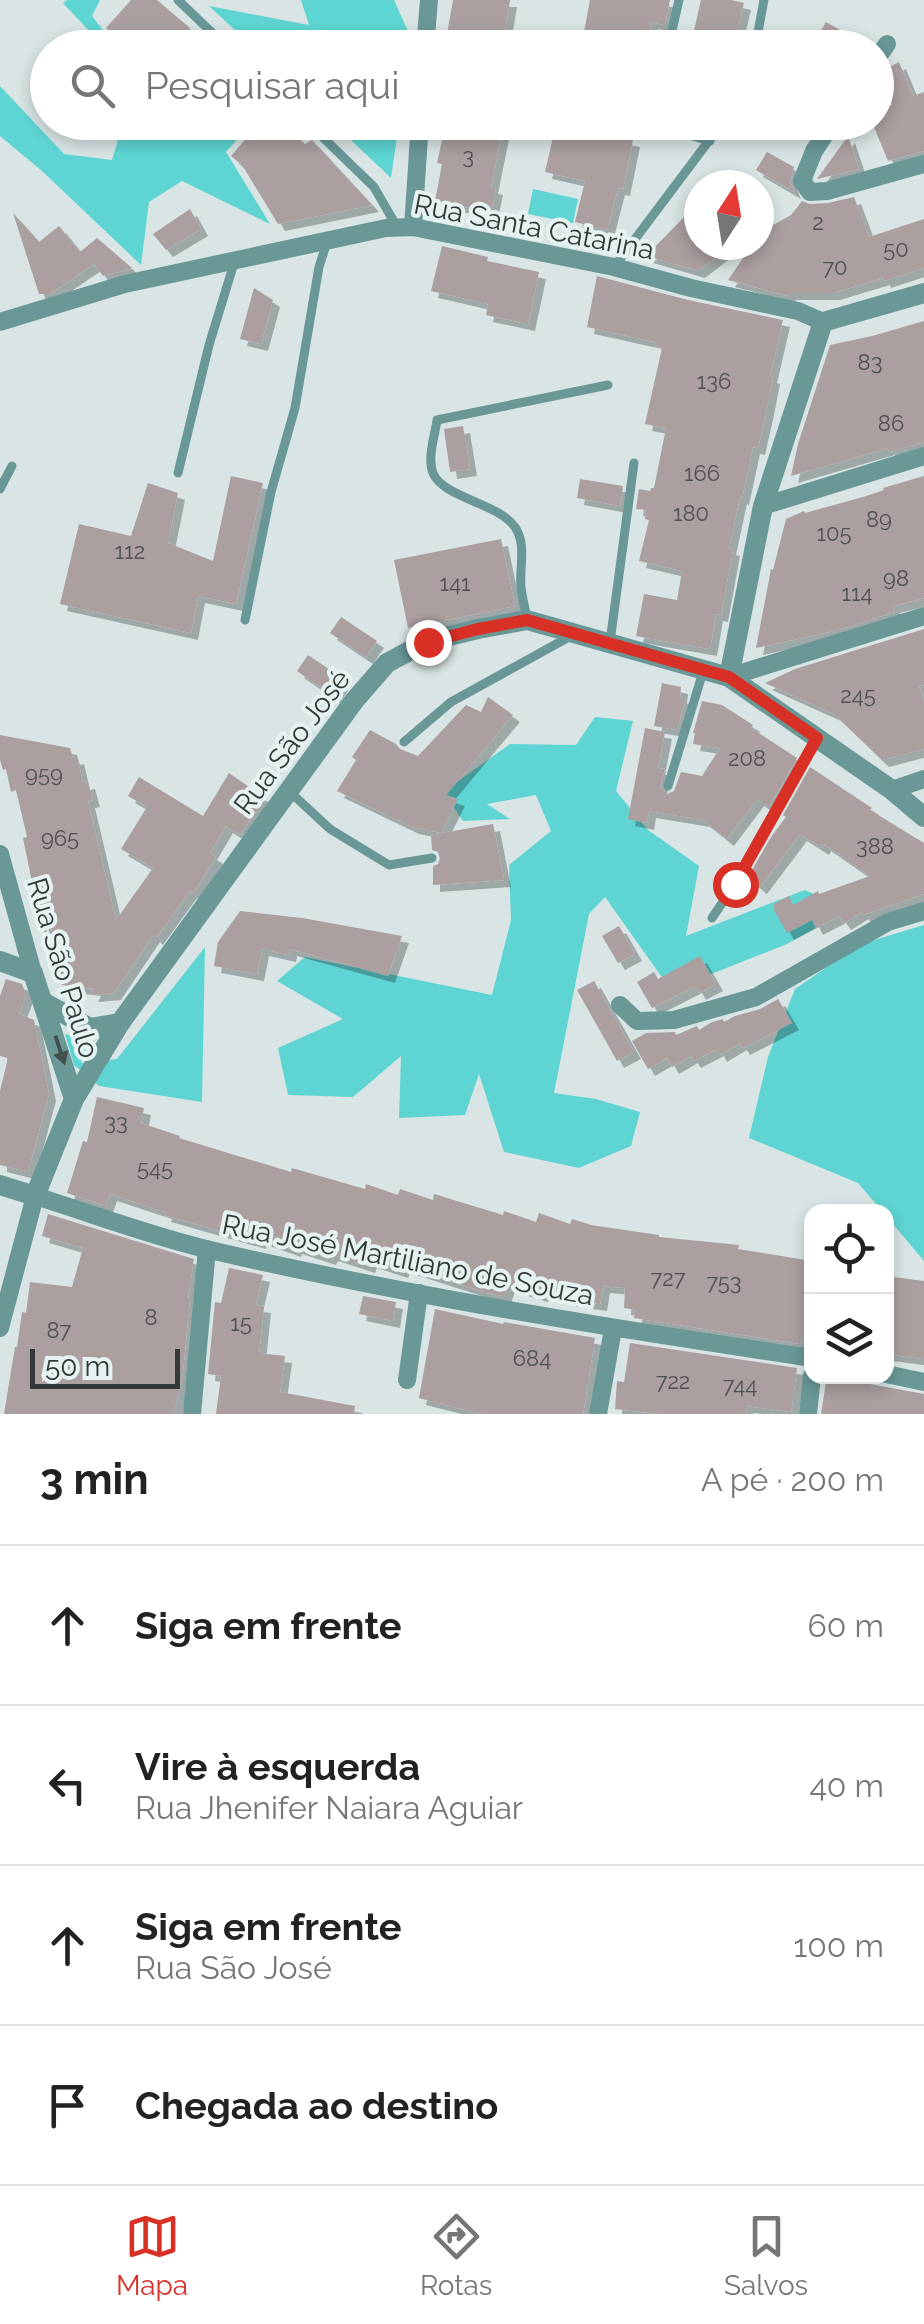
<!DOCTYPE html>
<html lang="pt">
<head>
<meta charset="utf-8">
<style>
  :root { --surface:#fff; --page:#f2f2f2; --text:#222; --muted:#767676; --line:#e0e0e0; --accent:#d93025 }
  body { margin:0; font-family:Raleway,sans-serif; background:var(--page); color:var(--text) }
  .controls { position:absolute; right:30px; bottom:30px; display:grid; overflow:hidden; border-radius:20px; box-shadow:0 5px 15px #0003 }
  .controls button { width:90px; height:90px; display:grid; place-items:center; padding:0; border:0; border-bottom:2px solid var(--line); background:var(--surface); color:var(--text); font:50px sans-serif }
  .compass { position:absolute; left:684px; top:170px; width:90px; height:90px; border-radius:50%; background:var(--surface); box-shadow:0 5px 15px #0003; rotate:12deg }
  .scale { position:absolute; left:30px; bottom:25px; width:150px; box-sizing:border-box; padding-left:10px; border:5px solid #333938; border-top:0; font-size:28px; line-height:35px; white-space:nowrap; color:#333938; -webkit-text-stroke:8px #e5f2f2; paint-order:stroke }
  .stop { position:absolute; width:30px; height:30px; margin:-22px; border:8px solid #d93025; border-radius:50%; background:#fff }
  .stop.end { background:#d93025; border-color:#fff; box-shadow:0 2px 10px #0008 }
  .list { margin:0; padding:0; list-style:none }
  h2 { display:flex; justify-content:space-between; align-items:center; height:130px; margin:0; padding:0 40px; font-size:42px }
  h2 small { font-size:32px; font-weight:400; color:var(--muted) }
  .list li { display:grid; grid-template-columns:65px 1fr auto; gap:30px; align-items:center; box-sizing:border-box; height:160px; padding:0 40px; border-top:2px solid var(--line) }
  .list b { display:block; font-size:38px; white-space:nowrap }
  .list p { margin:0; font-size:32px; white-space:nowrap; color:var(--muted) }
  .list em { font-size:32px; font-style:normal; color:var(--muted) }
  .icon { flex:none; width:55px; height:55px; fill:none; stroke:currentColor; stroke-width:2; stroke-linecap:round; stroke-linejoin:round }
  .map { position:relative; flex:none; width:924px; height:1414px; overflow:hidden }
  .search { position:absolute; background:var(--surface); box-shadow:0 5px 15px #0003; left:30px; right:30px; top:30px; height:110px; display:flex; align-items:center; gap:25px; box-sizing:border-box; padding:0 35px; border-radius:55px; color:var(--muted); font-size:38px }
  .sheet { height:770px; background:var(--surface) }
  nav { display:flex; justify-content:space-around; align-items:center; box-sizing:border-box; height:140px; border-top:2px solid var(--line); background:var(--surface); font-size:28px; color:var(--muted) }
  nav a { display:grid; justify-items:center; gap:5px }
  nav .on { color:var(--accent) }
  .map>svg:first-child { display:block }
  .green { fill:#5ed5d2 }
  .building { fill:#ab9f9f; filter:url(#shadow) }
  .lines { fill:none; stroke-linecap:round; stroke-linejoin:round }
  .service { stroke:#699897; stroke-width:9 }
  .minor { stroke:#699897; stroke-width:18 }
  .tertiary { stroke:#699897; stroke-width:20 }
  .oneway { fill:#405150 }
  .route { stroke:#d93025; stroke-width:12 }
  .labels { text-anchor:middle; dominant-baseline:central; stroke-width:8; stroke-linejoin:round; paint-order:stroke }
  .number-label { font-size:22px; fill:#515252 }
  .street-label { font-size:28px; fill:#333938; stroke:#e5f2f2 }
</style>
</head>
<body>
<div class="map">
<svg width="924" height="1414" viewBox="0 0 924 1414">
  <defs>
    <filter id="shadow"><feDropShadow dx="7" dy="7" stdDeviation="0" flood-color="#0004"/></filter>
  </defs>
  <rect width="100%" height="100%" fill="#d8e5e4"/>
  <!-- green -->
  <g class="green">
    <polygon points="67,0 100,0 92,16 116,47 88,47 90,32 63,3"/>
    <polygon points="301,0 394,0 412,40 411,47 253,47 209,6 309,25"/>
    <polygon points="0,86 64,154 112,160 123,123 180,123 191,131 199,123 252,123 226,152 270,224 182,181 149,202 141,265 42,171 0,136"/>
    <polygon points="333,123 399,123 391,178"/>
    <polygon points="533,189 578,199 573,223 528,214"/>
    <polygon points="595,717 633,721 616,791 648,830 699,866 686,936 805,890 848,910 787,944 671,990 605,897 589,914 554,1093 596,1099 640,1112 631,1146 579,1168 504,1152 479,1074 465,1115 399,1118 401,1056 353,1097 288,1095 278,1048 343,1019 277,981 305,957 492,995 511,920 509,865 551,831 536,795 487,804 510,819 463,821 443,792 510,744 576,745"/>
    <polygon points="924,925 924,1261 887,1217 886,1212 882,1211 858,1183 749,1138 768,1057 795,989 861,944"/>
    <polygon points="205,947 202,1102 99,1086 74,1065 65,1034 88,1039 81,1063 117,1059"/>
  </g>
  <!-- building -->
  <g class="building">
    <polygon points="131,0 157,0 190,28 173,48 129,48 106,28"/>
    <polygon points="453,0 510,0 502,48 448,48 451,34 447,34"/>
    <polygon points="590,0 670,0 665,25 651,22 646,48 581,48"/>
    <polygon points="701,0 731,0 744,3 734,45 693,35"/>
    <polygon points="826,22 870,47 826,48 815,41"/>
    <polygon points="899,62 913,96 924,92 924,151 888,161 872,122 876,122 876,111 892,105 880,72"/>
    <polygon points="260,122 280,122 305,144 312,140 372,205 278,224 242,165 231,156"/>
    <polygon points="446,122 504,122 491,187 496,188 491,212 435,201 442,164 437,163"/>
    <polygon points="556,124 633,140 623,189 618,188 607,230 575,222 585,181 545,172"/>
    <polygon points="848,136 859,169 817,179"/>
    <polygon points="767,152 794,167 790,182 794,192 756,170"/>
    <polygon points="854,197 869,237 924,219 924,268 884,281 883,278 833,293 789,293 788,296 728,280 752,245 759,245 759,233 791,215 802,201 810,204 828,203"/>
    <polygon points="190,209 201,229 166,250 153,234"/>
    <polygon points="13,213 39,242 59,226 80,252 97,238 132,268 103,276 94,264 50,294 39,294"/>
    <polygon points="687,214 699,218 699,245 732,245 698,271 646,256"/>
    <polygon points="442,246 488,257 487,261 539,272 528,324 486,315 488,304 431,291"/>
    <polygon points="597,276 688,300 783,320 770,376 773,377 767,408 758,448 753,447 742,498 740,497 729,548 733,549 721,615 716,614 710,649 636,636 644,594 677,600 682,571 639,561 649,520 645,519 646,510 636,509 639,489 650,491 651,488 654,488 666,428 645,424 662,348 654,346 655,342 587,327"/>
    <polygon points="254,288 273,300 261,344 240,339"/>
    <polygon points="924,321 924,442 889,452 888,448 791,476 798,444 830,345 872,336"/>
    <polygon points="463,426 470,469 450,472 444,429"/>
    <polygon points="231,476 263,483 236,604 198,596 191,633 60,604 79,524 131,536 148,483 178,493 168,543 213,561"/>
    <polygon points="924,476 924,598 893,606 894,612 842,629 756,648 771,569 773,570 786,519 804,511 805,513 863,497 884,490 883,488"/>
    <polygon points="580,479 623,486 620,506 577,498"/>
    <polygon points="501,539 515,606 408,628 394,560"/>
    <polygon points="341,617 377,641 366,657 330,633"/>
    <polygon points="924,629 924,685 919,686 924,702 924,749 882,760 834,714 765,683 795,669"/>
    <polygon points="308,655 344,679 333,696 297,671"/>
    <polygon points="662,683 681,687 680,697 686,698 677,730 654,726"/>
    <polygon points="488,697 513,715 446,795 458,799 441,833 412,827 337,791 356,760 352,757 370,730 396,744 400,749 418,756 466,705 481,712"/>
    <polygon points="702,701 722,705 753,725 751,728 797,758 769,807 757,799 727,839 703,820 649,811 647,823 628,819 645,728 665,732 658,768 665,769 660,787 667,794 674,791 681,772 702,776 720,748 693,744 695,733 693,733"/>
    <polygon points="0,735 70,748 73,758 77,757 83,783 88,782 93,800 88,801 116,920 153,868 121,849 147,807 128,796 139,777 203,816 229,773 265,798 240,835 226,826 210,853 216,857 193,893 190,891 156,938 153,935 114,993 91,995 94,989 62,985 50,920 45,935 36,902 23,838 27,837 16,790 11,792 6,769 3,770 0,760"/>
    <polygon points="810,767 872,808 870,810 924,843 924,894 863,915 862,912 844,923 839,916 816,928 812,920 787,933 774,910 774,904 789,896 793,905 818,891 819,894 870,876 824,844 822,848 800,834 760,887 748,877 771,837 786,817 783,815"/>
    <polygon points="493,824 504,880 433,885 433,866 438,864 440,858 438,852 432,850 431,835"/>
    <polygon points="240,911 302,918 402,936 388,976 290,949 289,955 262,949 257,974 214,966 218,942"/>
    <polygon points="619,926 635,954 618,963 602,936"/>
    <polygon points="700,956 716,984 699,993 695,986 652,1008 637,982 654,972 658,979"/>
    <polygon points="6,979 22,984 26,995 19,1014 34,1020 49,1094 28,1172 0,1165 0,1091 8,1058 0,1056 0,996"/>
    <polygon points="594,981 634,1052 617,1061 577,990"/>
    <polygon points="778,999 792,1023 743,1048 740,1043 720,1055 717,1049 694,1061 691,1056 672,1067 667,1058 648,1069 632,1041 646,1033 675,1032 676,1035 697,1026 699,1030 712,1022 723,1019 724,1022 735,1016 760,1009"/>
    <polygon points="97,1097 144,1108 141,1123 180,1136 179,1138 291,1172 292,1168 365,1189 366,1184 398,1195 400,1189 433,1200 434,1194 503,1215 504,1211 536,1222 539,1213 570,1224 572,1219 591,1225 659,1235 659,1237 739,1245 738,1249 812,1261 812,1340 802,1338 801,1344 634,1318 636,1310 624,1308 625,1288 603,1286 600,1304 571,1300 543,1290 541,1295 508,1285 504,1296 487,1293 403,1266 401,1271 370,1261 368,1266 331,1254 329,1258 295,1247 294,1250 260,1238 259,1242 164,1215 165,1212 110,1194 106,1206 67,1193 83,1141 87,1142"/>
    <polygon points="48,1214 194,1259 188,1298 190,1298 183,1371 174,1414 4,1414 15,1347 17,1347 22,1312 26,1313 30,1282 72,1287 83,1248 42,1236"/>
    <polygon points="229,1268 263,1275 256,1305 264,1306 259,1353 285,1356 280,1392 355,1406 354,1414 216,1414 221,1376 208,1374 215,1302 221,1303"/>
    <polygon points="886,1276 924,1281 924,1359 886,1354"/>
    <polygon points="363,1296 396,1302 393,1321 359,1314"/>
    <polygon points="435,1309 503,1324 504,1322 595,1338 583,1414 482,1414 419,1398"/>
    <polygon points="630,1343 797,1368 791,1412 747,1406 746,1414 659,1414 615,1409 617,1381 624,1382"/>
    <polygon points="827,1376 855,1376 854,1381 924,1394 924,1414 821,1414"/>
  </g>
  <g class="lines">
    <!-- service -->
    <g class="service">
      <polyline points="178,0 228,48"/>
      <polyline points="668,48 679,0"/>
      <polyline points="755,48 764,0"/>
      <polyline points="307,122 374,187 397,227"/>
      <polyline points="650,122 650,124 710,141"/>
      <polyline points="614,267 723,122"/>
      <polyline points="178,473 209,345 235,260"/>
      <polyline points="0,489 12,466"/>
      <path d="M527 618C525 608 522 598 521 587 519 567 527 545 515 527 498 503 442 497 433 473 427 458 435 435 437 420L608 385"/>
      <polyline points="245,620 271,492 295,408 319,267 327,242"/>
      <polyline points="610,642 634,463"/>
      <polyline points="404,742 451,702 569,637"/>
      <polyline points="668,786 703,672"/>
      <polyline points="289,791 330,829 389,865 432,858"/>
      <polyline points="712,918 735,884 816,740"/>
    </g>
    <!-- minor -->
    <g class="minor">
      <polyline points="425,48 429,0"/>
      <polyline points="876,60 887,44"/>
      <polyline points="833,122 814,151 802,181 810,192 827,191 924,164"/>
      <polyline points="413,227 420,122"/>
      <polyline points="0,322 125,284 386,228 413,227 614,267 691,288 798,311 823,322"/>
      <polyline points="763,506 924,456"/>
      <polyline points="729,677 924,616"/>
      <polyline points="892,790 924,779"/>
      <polyline points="0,854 33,973"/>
      <polyline points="620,1005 637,1021 674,1020 756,997 888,922 924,911"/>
      <path d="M0 1328 35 1196C93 1214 151 1236 210 1250 408 1296 610 1328 812 1358"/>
      <polyline points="886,1374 924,1382"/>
      <polyline points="407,1380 419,1293"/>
      <polyline points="192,1414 207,1249"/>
      <polyline points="598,1414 613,1329"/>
      <polyline points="808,1414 812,1376"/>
    </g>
    <!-- tertiary -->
    <g class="tertiary">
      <polyline points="924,293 823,322 763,506 729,677 892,790 924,817"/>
      <polyline points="0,961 33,973 74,1099"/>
      <polyline points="43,1002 90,1028 120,1023"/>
      <polyline points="0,1185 35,1196 74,1099 120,1023 354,701 387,663 428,641 478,629 527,620 729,677"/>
    </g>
  </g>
  <!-- one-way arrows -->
  <defs><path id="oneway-solid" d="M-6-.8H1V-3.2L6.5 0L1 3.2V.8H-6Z" transform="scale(2.5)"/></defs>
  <use class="oneway" href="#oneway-solid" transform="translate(60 1050) rotate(72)"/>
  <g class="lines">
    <!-- route -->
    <polyline class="route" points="428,642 478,629 527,620 729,677 817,738 735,884"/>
  </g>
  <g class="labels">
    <!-- number labels -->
    <g class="number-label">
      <text x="468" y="156">3</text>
      <text x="818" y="222">2</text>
      <text x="896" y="249">50</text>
      <text x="835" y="267">70</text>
      <text x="870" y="362">83</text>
      <text x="714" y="381">136</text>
      <text x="891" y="423">86</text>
      <text x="702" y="473">166</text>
      <text x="691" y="513">180</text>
      <text x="879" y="519">89</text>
      <text x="834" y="533">105</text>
      <text x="130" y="551">112</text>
      <text x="896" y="578">98</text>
      <text x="455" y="583">141</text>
      <text x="857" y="593">114</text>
      <text x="858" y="695">245</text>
      <text x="747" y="758">208</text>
      <text x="44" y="774">959</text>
      <text x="60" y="838">965</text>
      <text x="875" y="846">388</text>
      <text x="116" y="1122">33</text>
      <text x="155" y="1168">545</text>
      <text x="668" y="1278">727</text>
      <text x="724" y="1282">753</text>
      <text x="151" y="1317">8</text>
      <text x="241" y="1323">15</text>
      <text x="59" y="1330">87</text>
      <text x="532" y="1358">684</text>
      <text x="673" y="1381">722</text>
      <text x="740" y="1385">744</text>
    </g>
    <!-- street labels -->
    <g class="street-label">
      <text transform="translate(534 227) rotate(11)">Rua Santa Catarina</text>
      <text transform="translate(292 742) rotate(-53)">Rua São José</text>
      <text transform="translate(63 968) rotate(73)">Rua São Paulo</text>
      <text transform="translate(408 1260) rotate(11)">Rua José Martiliano de Souza</text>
    </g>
  </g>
</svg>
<div class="controls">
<button><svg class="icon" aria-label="locate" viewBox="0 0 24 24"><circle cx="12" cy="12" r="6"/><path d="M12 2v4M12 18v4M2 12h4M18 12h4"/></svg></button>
<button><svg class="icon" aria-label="layers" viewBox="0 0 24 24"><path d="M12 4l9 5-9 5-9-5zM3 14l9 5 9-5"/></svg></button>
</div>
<svg class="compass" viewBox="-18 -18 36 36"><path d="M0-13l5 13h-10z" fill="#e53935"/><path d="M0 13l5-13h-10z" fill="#767676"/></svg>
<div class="scale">50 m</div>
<div class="stop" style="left:735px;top:884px"></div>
<div class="stop end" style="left:428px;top:642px"></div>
<div class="search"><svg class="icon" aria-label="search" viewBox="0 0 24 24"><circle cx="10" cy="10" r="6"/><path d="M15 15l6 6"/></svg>Pesquisar aqui</div>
</div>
<section class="sheet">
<h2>3 min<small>A pé · 200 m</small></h2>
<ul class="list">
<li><svg class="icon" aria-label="ahead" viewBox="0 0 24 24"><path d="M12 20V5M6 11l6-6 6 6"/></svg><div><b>Siga em frente</b></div><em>60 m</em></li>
<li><svg class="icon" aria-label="left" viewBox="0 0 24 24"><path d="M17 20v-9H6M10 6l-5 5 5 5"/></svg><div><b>Vire à esquerda</b><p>Rua Jhenifer Naiara Aguiar</p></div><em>40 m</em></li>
<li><svg class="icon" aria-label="ahead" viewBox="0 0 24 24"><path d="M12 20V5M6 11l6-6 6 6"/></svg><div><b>Siga em frente</b><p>Rua São José</p></div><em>100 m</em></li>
<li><svg class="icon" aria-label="arrive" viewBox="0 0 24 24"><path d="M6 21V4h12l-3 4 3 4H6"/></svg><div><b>Chegada ao destino</b></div></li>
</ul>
</section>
<nav>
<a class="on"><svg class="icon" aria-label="map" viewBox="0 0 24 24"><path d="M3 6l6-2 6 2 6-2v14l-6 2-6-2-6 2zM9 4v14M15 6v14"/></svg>Mapa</a>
<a><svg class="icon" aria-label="directions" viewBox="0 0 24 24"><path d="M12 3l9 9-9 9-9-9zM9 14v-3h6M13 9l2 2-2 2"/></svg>Rotas</a>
<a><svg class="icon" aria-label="saved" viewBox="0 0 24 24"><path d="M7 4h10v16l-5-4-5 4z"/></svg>Salvos</a>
</nav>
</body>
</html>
